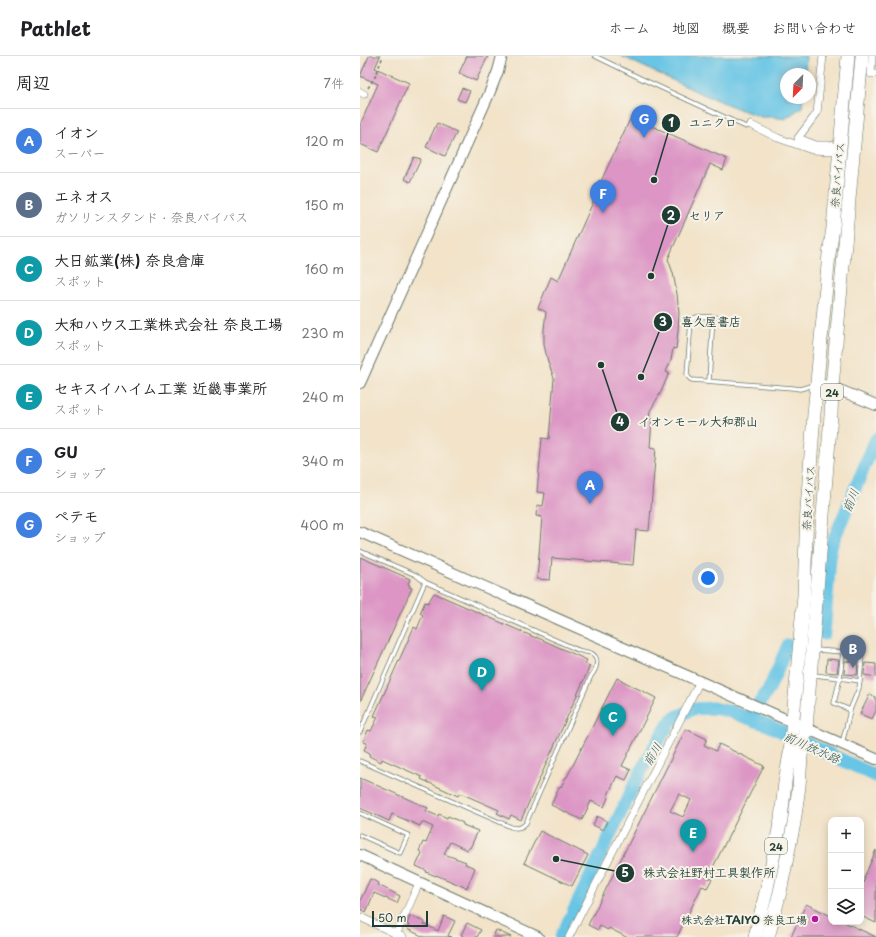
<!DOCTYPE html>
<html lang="ja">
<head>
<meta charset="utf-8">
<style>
  :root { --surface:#fff; --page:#f6f6f6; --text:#202124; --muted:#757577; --line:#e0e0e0; --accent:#b45309 }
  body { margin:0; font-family:"Playpen Sans","Klee One",sans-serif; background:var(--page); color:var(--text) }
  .controls { position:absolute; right:12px; bottom:12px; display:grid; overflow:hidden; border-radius:8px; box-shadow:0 2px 10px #0003 }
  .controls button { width:36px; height:36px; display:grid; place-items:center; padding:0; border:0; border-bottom:1px solid var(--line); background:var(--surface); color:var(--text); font:20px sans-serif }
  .compass { position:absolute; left:420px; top:12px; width:36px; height:36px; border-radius:50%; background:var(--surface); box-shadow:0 2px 10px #0003; rotate:204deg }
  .scale { position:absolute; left:12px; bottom:10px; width:56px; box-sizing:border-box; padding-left:4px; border:2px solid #1f3d34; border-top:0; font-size:11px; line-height:14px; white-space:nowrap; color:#1f3d34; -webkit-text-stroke:3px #f7f3e8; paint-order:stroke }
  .you { position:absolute; left:348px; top:522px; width:14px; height:14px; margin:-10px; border:3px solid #fff; border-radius:50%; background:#1a73e8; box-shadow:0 0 0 6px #1a73e833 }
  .badge { display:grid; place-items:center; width:26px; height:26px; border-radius:50%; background:var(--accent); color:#fff; font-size:13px; font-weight:700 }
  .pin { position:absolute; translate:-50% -33px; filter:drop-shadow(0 1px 2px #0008) }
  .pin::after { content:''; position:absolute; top:21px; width:14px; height:12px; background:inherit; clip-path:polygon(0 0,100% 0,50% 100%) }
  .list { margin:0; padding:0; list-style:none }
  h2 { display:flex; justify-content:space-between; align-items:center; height:52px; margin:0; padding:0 16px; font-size:17px }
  h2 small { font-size:13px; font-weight:400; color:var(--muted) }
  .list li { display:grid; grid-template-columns:26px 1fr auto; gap:12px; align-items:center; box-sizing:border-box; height:64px; padding:0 16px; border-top:1px solid var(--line) }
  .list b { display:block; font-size:15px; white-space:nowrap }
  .list p { margin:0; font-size:13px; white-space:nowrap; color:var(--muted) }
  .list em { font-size:13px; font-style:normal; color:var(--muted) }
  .icon { flex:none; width:22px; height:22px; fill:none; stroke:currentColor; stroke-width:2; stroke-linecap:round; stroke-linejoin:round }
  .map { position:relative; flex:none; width:516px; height:881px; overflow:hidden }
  header { display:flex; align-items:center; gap:24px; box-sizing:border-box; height:56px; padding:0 20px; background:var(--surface); border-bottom:1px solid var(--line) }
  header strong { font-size:19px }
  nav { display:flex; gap:22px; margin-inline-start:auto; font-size:14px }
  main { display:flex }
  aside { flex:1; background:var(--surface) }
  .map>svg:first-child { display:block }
  .water { fill:#67c5e5; stroke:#43818c }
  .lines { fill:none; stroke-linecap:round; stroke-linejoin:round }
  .river { stroke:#67c5e5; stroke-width:13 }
  .building { fill:#dc95c5; fill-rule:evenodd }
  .lane-casing { stroke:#697768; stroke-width:5 }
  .street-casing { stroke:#697768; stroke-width:8 }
  .secondary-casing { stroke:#697768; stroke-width:12 }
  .highway-casing { stroke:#697768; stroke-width:14 }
  .path { stroke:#697768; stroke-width:1.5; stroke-dasharray:3 3; stroke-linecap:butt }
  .lane { stroke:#fff; stroke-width:3.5 }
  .street { stroke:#fff; stroke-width:7 }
  .secondary { stroke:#fff; stroke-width:10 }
  .highway { stroke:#fff; stroke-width:13 }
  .poi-dot { fill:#b5179e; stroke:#f7f3e8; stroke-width:1.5 }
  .labels { text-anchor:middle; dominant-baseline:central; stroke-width:4; stroke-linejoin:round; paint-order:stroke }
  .shield { fill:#f7f3e8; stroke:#60746a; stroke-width:1 }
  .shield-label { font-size:10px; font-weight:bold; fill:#1f3d34 }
  .street-label { font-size:11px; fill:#1f3d34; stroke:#f7f3e8 }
  .poi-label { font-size:11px; font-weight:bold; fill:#1f3d34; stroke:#f7f3e8; text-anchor:end }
  .water-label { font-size:12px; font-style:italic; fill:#2d5857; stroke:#f7f3e8 }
  .leader { fill:none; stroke:#1f3d34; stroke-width:1.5 }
  .callout-dot { fill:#1f3d34; stroke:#f7f3e8; stroke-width:1.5 }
  .mark-label { font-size:12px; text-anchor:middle; font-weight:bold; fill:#fff }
  .callout-label { font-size:12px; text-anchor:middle; font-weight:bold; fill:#1f3d34; stroke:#f7f3e8; stroke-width:4; stroke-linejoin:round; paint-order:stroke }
</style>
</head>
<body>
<header>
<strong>Pathlet</strong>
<nav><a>ホーム</a><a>地図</a><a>概要</a><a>お問い合わせ</a></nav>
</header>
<main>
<aside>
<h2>周辺<small>7件</small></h2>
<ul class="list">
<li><span class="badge" style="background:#3f7fe0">A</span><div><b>イオン</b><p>スーパー</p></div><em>120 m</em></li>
<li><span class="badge" style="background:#5c6f8a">B</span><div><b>エネオス</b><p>ガソリンスタンド · 奈良バイパス</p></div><em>150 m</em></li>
<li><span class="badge" style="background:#0f9aa8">C</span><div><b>大日鉱業(株) 奈良倉庫</b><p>スポット</p></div><em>160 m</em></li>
<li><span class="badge" style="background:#0f9aa8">D</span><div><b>大和ハウス工業株式会社 奈良工場</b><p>スポット</p></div><em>230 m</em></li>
<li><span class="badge" style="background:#0f9aa8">E</span><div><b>セキスイハイム工業 近畿事業所</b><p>スポット</p></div><em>240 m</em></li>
<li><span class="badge" style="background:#3f7fe0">F</span><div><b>GU</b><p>ショップ</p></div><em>340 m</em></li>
<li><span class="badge" style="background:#3f7fe0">G</span><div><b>ペテモ</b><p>ショップ</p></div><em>400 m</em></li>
</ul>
</aside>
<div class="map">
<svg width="516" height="881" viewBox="0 0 516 881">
  <rect width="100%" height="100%" fill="#f7f3e8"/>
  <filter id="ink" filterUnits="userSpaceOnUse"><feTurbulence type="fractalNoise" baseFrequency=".025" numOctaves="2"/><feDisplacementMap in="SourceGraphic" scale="8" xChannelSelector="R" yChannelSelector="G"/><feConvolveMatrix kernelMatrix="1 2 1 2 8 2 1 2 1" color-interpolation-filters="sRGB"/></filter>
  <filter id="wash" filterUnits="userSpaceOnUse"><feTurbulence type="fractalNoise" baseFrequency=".012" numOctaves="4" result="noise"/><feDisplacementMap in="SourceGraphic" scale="16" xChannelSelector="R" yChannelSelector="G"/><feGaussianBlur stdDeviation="0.9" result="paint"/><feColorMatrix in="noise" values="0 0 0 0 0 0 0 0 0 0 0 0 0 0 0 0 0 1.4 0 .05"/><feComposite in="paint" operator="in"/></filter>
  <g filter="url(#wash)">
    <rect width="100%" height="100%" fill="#f2e3c9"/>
    <!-- water -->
    <polygon class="water" points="261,0 446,0 445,18 426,18 426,42 443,42 442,51 425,63 413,61 401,61 379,53 342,38"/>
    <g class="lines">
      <!-- river -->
      <g class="river">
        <polyline points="464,578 471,490 516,383"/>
        <polyline points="390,661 409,633 428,589"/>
        <polyline points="201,881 277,723 293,693 312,663 333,653 353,652 368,655 408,669 516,720"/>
      </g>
    </g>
    <g id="blocks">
      <!-- building -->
      <g class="building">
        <polygon points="9,0 20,0 15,12 49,27 18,96 0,88 0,69 18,28 0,20"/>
        <polygon points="107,0 128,0 116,25 99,17"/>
        <polygon points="102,32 110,35 105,46 97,43"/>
        <polygon points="271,61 367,103 363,114 350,108 308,203 313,217 317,238 319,257 318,275 316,293 313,292 311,304 306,316 309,317 301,336 290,355 289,363 292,363 290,391 296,392 289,475 276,474 273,509 192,502 190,524 177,523 182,461 176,460 177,449 183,450 185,437 177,436 182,382 189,383 194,322 188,306 184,289 184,273 186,256 178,252 191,221 198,225 237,137 234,136 239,124 241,125"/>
        <polygon points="77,67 97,76 85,100 66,91"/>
        <polygon points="54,101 61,103 50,126 44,123"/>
        <polygon points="0,501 50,523 48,528 50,529 49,531 52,532 0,646"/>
        <polygon points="74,537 176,582 176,581 227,604 225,608 230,610 161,764 151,759 149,763 137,757 139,754 100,737 98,740 61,723 62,721 22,703 21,706 9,700 10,697 4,694 7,687 3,686 8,674 11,675 18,661 14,660 54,571 57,573 63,559 60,557 65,546 68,547"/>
        <polygon points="467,603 479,604 477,617 466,616"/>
        <polygon points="485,605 498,606 497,619 484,618"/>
        <polygon points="505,607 516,608 516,621 504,619"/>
        <polygon points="257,622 296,642 262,710 271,714 266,724 257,720 247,741 248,742 244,751 231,745 222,764 191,749 200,730 201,731 206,721 207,721"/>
        <polygon points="510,638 516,641 516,655 512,663 500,658"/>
        <path d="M326 673 347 683 344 689 356 695 359 688 404 710 348 821 352 823 347 832 342 830 317 881H266L249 872 248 874 240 870 238 874 228 869ZM319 738 331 744 323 761 310 755Z"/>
        <polygon points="0,722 68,752 66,755 78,760 79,758 87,762 88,760 103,767 103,769 118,775 110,792 109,792 107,794 90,786 84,798 106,806 105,808 115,812 107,832 76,819 76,820 66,816 67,815 56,810 62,797 59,795 63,786 66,787 73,771 62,766 60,770 32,758 29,765 0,752"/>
        <polygon points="237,760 247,765 243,774 233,769"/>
        <polygon points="180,775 228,799 212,830 164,807"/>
        <polygon points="516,794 516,867 501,860 501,832 505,822 504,822"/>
        <polygon points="10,823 19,827 18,829 40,840 37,847 14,837 6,856 0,853 0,845"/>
        <polygon points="446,848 471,860 471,866 484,866 516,881 431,881"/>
        <polygon points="50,860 65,866 64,868 78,875 84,860 95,865 88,880 91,881 64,881 47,873 49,869 47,868"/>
        <polygon points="107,867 121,874 117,881 105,881 101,879"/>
        <polygon points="136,874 151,881 133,881"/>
      </g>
    </g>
  </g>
  <g filter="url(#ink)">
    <use href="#blocks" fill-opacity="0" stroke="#697768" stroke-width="1"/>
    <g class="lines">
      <defs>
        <g id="lane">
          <polyline points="235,0 280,22 386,71 391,69"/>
          <polyline points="353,261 365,262"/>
          <path d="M349 325 353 261C345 261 335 258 331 265L327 319 330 323 332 324 433 332 440 333 454 329"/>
          <polyline points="0,495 56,519 65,526"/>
          <polyline points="456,594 483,596 480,622 500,625 499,632 490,654"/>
          <polyline points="483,596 502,598 500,625"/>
          <polyline points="454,619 480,622 474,647 490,654 486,672 482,687"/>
          <path d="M0 676 65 526 209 590C213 592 217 594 222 595 224 596 228 596 231 597 241 602 236 614 231 620L166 767C162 772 157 773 151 771L0 705"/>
          <polyline points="0,757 48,779 40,797 0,779"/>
        </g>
        <g id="street">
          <polyline points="512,0 511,18 516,18"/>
          <polyline points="0,36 4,38"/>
          <polyline points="391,69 418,82 452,94 471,95 471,89 456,89 438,82 457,57 463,0"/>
          <polyline points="0,861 43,881"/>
          <polyline points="35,881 59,827"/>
          <polyline points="209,881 340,625"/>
        </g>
        <g id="secondary">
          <polyline points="0,327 129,38 138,15 142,0"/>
          <polyline points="458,328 472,331 516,349"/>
          <polyline points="0,476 516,703"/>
          <polyline points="0,799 178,881"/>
        </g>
        <g id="highway">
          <polyline points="395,881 407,832 421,763 425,726 430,697 444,539 447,453 454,358 469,198 473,172 488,0"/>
          <polyline points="408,881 420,836 434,767 439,730 441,700 446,672 471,359 472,331 502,0"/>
        </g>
      </defs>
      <!-- lane casing -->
      <use href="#lane" class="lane-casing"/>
      <!-- street casing -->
      <use href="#street" class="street-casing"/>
      <!-- secondary casing -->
      <use href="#secondary" class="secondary-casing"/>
      <!-- highway casing -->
      <use href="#highway" class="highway-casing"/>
      <!-- path -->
      <polyline class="path" points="8,32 15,21 23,0"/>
      <!-- lane -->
      <use href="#lane" class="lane"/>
      <!-- street -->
      <use href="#street" class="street"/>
      <!-- secondary -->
      <use href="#secondary" class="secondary"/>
      <!-- highway -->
      <use href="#highway" class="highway"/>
    </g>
  </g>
  <!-- markers -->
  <circle class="poi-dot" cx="455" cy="863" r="4"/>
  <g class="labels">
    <!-- shield labels -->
    <g class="shield">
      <rect x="461" y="328" width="22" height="16" rx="3"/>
      <rect x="405" y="782" width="22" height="16" rx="3"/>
    </g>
    <g class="shield-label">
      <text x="472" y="336">24</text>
      <text x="416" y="790">24</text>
    </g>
    <!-- street labels -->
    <g class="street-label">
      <text transform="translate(477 119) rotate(-85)">奈良バイパス</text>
      <text transform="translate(448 442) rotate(-86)">奈良バイパス</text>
    </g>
    <!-- poi labels -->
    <g class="poi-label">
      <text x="447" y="863">株式会社TAIYO 奈良工場</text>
    </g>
    <!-- water labels -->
    <g class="water-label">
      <text transform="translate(490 444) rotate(-67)">前川</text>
      <text transform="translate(452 691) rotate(24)">前川放水路</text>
      <text transform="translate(292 698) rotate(-59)">前川</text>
    </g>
  </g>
  <!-- callouts -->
  <path class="leader" d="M294 124L311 67M291 220L311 159M281 321L303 266M241 309L260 366M196 803L265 817"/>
  <g class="callout-dot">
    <circle cx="294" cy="124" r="4"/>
    <circle cx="291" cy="220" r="4"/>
    <circle cx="281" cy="321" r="4"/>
    <circle cx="241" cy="309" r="4"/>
    <circle cx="196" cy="803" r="4"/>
    <circle cx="311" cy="67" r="10"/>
    <circle cx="311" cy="159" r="10"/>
    <circle cx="303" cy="266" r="10"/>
    <circle cx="260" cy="366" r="10"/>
    <circle cx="265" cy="817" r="10"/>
  </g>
  <g class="mark-label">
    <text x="311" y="71">1</text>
    <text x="311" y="164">2</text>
    <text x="303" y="270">3</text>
    <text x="260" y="370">4</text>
    <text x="265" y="821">5</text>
  </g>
  <g class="callout-label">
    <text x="353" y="71">ユニクロ</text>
    <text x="347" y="164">セリア</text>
    <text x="351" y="270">喜久屋書店</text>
    <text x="338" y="370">イオンモール大和郡山</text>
    <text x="349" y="821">株式会社野村工具製作所</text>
  </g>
</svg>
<div class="controls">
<button>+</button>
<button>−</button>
<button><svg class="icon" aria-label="layers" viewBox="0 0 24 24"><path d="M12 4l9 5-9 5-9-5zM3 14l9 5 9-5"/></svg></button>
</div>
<svg class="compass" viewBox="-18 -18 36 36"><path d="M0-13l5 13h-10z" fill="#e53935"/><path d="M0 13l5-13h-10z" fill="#757577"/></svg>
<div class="scale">50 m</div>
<div class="you"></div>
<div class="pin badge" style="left:230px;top:448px;background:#3f7fe0">A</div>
<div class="pin badge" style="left:493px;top:612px;background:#5c6f8a">B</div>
<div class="pin badge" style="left:253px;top:680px;background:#0f9aa8">C</div>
<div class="pin badge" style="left:122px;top:635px;background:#0f9aa8">D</div>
<div class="pin badge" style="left:333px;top:796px;background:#0f9aa8">E</div>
<div class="pin badge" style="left:243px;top:157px;background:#3f7fe0">F</div>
<div class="pin badge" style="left:284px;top:82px;background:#3f7fe0">G</div>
</div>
</main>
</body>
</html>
